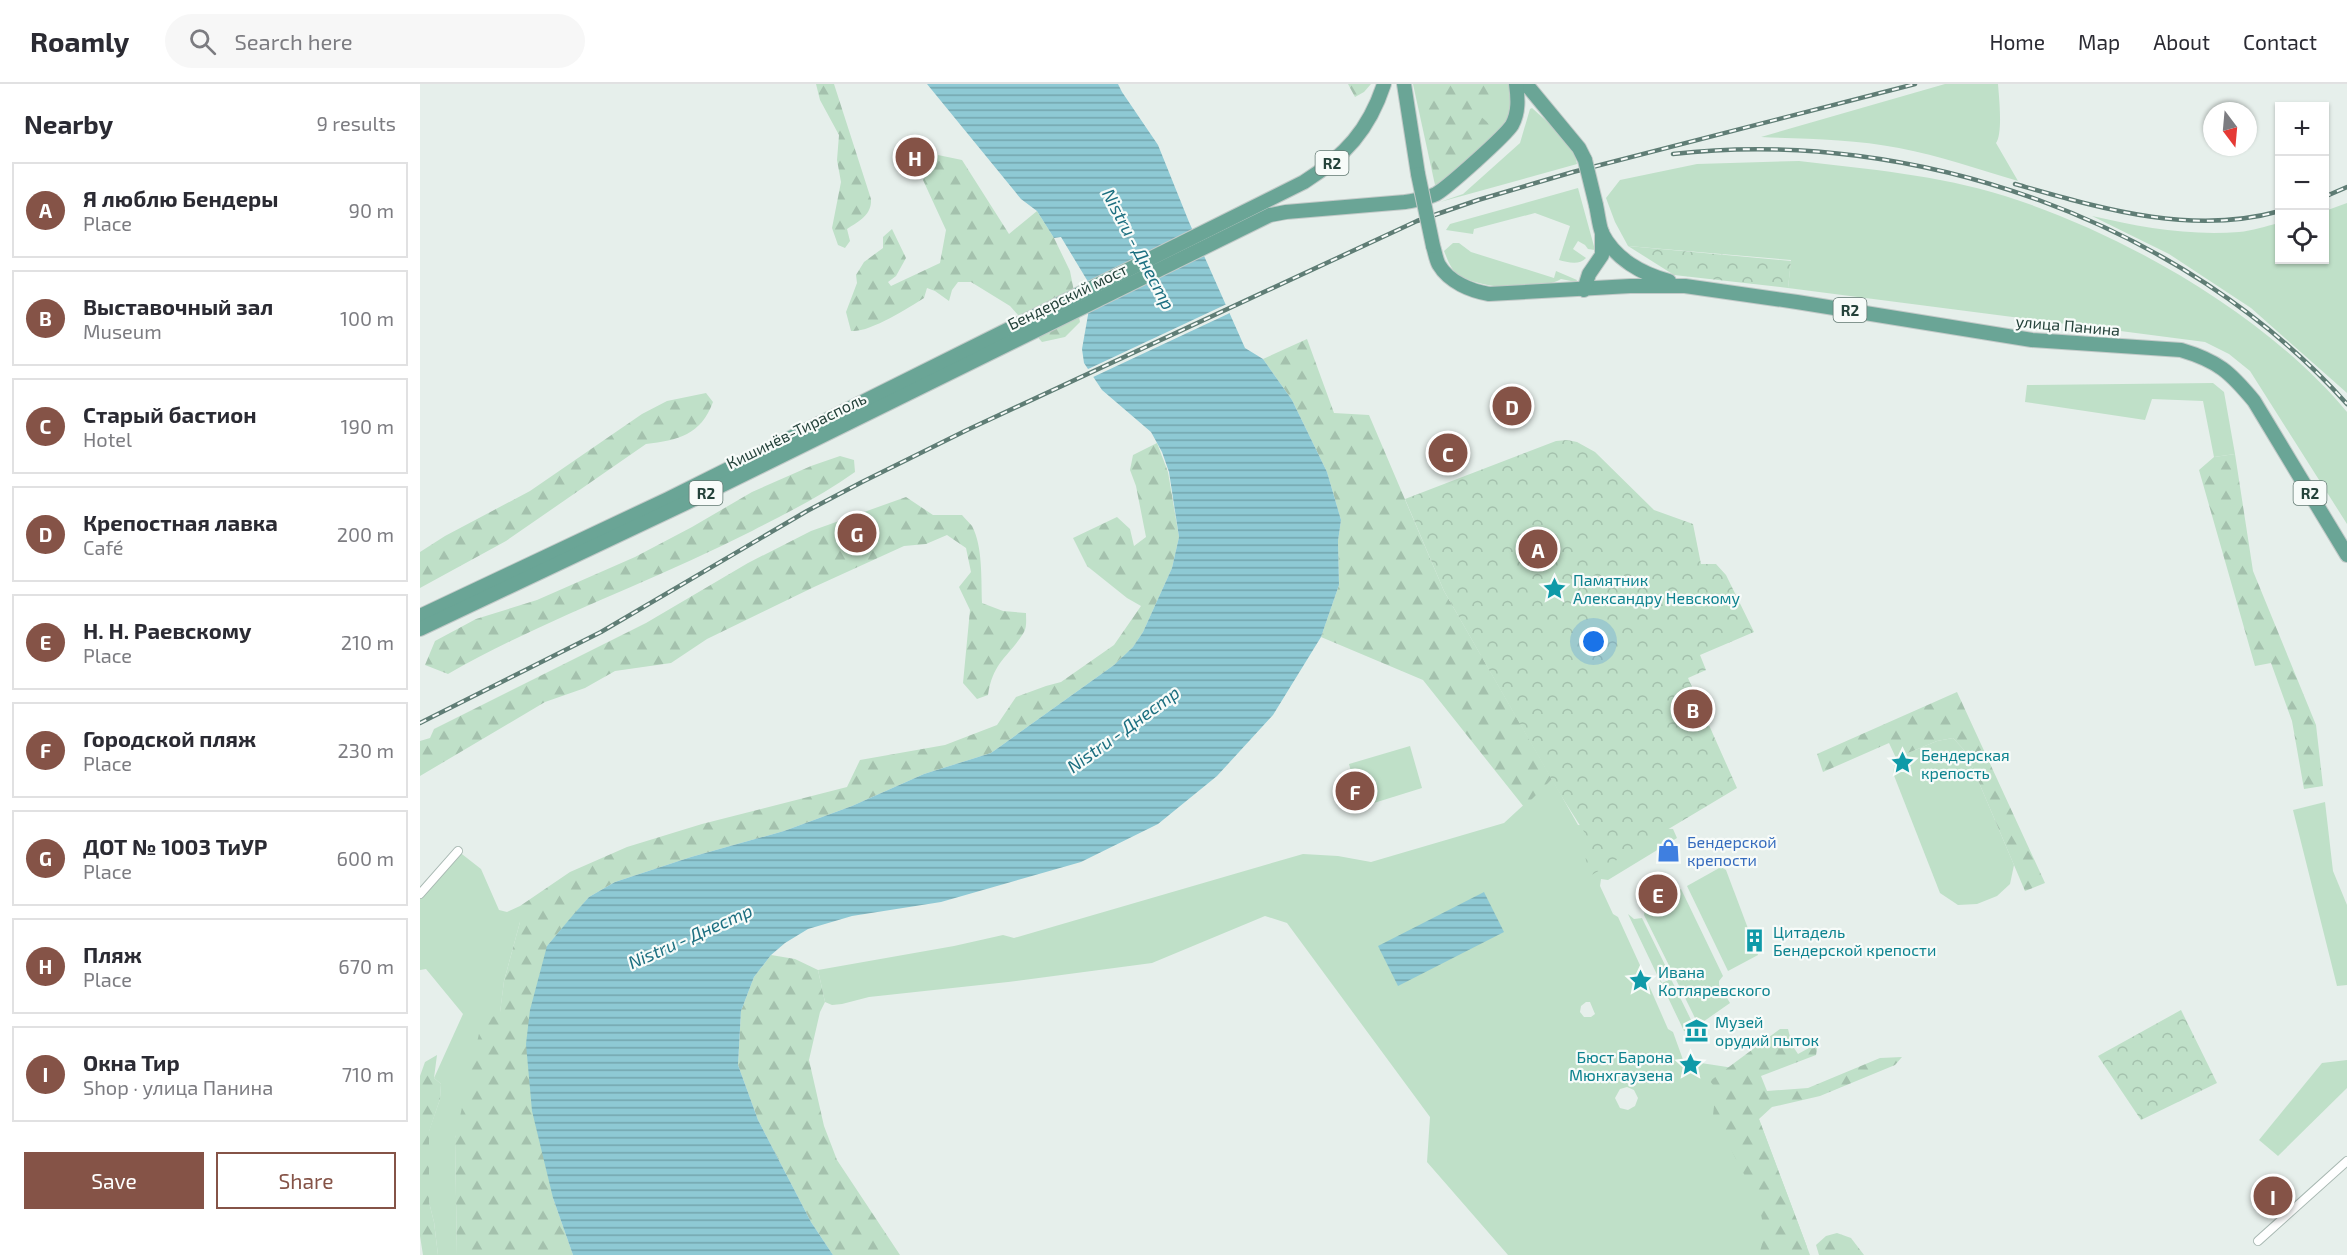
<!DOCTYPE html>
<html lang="en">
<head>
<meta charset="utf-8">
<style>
  :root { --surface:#fff; --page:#f7f7f7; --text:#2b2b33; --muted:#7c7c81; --line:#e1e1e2; --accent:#855347 }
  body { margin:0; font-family:"Exo 2",sans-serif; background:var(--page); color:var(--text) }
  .controls { position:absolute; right:18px; top:18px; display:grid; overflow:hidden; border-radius:0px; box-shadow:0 2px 4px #0004 }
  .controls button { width:54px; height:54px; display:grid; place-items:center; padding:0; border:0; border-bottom:2px solid var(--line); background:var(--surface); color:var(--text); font:30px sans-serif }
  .compass { position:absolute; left:1783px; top:18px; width:54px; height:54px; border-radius:50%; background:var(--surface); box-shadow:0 2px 4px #0004; rotate:164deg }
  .you { position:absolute; left:1174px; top:558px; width:21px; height:21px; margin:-15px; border:4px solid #fff; border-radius:50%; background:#1a73e8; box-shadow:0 0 0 9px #1a73e833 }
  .badge { display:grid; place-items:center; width:39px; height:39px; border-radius:50%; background:var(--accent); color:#fff; font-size:20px; font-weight:700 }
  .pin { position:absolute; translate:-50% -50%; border:3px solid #fff; box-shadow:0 2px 6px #0006 }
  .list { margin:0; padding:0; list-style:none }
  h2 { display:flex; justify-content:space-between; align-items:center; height:78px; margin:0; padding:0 24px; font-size:26px }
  h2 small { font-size:20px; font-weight:400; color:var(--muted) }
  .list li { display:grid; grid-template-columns:39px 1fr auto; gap:18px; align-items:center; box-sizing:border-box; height:96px; margin:0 12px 12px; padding:0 12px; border:2px solid var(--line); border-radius:0px }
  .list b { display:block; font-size:22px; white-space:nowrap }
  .list p { margin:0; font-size:20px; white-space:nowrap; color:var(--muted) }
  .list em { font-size:20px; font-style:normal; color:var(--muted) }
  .actions { display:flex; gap:12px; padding:18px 24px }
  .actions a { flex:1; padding:14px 0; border:2px solid var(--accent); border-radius:0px; text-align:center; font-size:21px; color:var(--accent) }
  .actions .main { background:var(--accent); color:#fff }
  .icon { flex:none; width:33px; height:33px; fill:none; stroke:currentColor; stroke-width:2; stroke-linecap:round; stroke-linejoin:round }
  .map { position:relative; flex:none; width:1927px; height:1171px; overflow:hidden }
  header { display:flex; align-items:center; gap:36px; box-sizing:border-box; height:84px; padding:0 30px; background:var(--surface); border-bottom:2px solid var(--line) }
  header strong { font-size:28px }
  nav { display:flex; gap:33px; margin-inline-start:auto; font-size:21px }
  .search { width:420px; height:54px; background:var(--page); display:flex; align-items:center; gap:15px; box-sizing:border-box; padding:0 21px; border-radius:33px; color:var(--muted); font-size:22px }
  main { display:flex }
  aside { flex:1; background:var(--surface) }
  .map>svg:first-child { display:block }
  .green { fill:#bfe0c8; fill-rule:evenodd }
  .forest { fill:url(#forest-firs) }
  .park { fill:url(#park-crowns) }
  .water { fill:url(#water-rules) }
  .pier { fill:#e6efeb }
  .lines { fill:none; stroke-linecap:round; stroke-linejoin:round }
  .minor-casing { stroke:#a8b8b2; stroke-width:10 }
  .primary-casing { stroke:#c2cac8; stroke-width:16 }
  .minor { stroke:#fff; stroke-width:8 }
  .primary { stroke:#6aa596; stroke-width:14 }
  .rail-casing { stroke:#5f7d75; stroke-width:4.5 }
  .rail { stroke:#f7fbf9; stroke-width:2; stroke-dasharray:7; stroke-linecap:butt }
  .primary-bridge-casing { stroke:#c2cac8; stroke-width:16; stroke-linecap:butt }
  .primary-bridge { stroke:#6aa596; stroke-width:14 }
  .labels { text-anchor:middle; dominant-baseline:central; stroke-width:4.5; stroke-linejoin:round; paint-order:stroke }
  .shield { fill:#f7fbf9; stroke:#637a73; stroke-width:1.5 }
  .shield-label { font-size:15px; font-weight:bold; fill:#24423a }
  .street-label { font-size:16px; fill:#24423a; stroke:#f7fbf9 }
  .culture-label { font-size:16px; fill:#0d838f; stroke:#f7fbf9; text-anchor:start }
  .shop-label { font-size:16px; fill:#366cbe; stroke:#f7fbf9; text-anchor:start }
  .water-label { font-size:18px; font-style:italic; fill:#1c6f80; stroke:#f7fbf9 }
</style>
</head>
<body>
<header>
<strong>Roamly</strong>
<div class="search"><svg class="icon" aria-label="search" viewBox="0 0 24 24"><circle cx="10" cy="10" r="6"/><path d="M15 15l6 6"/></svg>Search here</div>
<nav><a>Home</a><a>Map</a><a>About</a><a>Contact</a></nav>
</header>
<main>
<aside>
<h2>Nearby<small>9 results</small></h2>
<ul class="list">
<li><span class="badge">A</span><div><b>Я люблю Бендеры</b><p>Place</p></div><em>90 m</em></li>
<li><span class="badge">B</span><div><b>Выставочный зал</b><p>Museum</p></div><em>100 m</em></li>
<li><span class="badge">C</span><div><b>Старый бастион</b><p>Hotel</p></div><em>190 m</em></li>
<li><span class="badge">D</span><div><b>Крепостная лавка</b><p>Café</p></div><em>200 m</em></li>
<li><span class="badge">E</span><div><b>Н. Н. Раевскому</b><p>Place</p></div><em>210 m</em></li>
<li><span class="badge">F</span><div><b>Городской пляж</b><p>Place</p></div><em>230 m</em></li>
<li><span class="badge">G</span><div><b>ДОТ № 1003 ТиУР</b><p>Place</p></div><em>600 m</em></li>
<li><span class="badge">H</span><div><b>Пляж</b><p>Place</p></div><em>670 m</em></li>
<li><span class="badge">I</span><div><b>Окна Тир</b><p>Shop · улица Панина</p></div><em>710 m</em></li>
</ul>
<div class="actions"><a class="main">Save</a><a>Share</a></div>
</aside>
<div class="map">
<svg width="1927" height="1171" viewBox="0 0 1927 1171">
  <defs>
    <pattern id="forest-firs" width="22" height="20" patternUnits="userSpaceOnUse" patternTransform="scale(1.5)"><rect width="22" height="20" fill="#bfe0c8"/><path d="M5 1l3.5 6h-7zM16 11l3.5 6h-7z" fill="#a4c1ad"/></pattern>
    <pattern id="park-crowns" width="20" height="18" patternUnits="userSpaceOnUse" patternTransform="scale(1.5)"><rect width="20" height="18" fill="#bfe0c8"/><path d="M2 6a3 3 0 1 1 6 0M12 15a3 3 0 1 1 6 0" fill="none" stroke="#a4c1ad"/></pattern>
    <pattern id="water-rules" width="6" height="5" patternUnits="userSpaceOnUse" patternTransform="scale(1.5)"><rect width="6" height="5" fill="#8ec9d4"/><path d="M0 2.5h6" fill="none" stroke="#74a5ad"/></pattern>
  </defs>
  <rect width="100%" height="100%" fill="#e6efeb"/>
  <!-- green -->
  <g class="green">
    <polygon points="993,0 1089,0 1092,4 1090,36 1042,82 1019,100 1015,101"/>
    <path d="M1525 0H1578C1579 13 1583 49 1576 59L1598 97C1558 85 1520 72 1479 64 1434 55 1386 55 1341 53Z"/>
    <polygon points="1112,24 1150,58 1153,63 1157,80 1020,118 1043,110 1100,59 1110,25"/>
    <path d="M1379 77C1448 85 1518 91 1585 112 1705 150 1846 231 1927 328V440L1830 287 1809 270 1785 258 1368 204 1371 176 1208 162 1195 138 1186 114 1200 96 1277 80Z"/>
    <path d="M1158 104 1175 166 1168 165 1165 161 1158 157 1153 165 1166 174C1159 182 1147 178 1139 176L1150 142 1115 129 1054 145 1053 150 1026 146 1030 140Z"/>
    <path d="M1927 119V309L1831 224 1749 170 1672 132C1720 143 1768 152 1819 148 1832 147 1846 142 1859 139L1860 176H1904L1905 127Z"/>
    <path d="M1033 159H1039L1051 168 1134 194 1136 187 1157 196 1156 198 1141 195C1119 208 1055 206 1035 188 1030 183 1027 174 1024 167Z"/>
    <polygon points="1793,299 1804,308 1815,370 1794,373 1783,317 1732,315 1725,336 1605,318 1607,301"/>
    <polygon points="1533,654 1546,668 1594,781 1590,800 1577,812 1557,820 1538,821 1520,809 1473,689 1476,674 1517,657"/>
    <polygon points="990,662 1002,704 941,723 929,680"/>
    <path d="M1132 695 1158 741 1253 745 1257 754 1188 796 1181 795 1180 802 1193 830 1198 833 1224 890 1214 894 1217 901 1227 897 1248 945 1253 948 1266 984 1270 988 1276 986 1281 979 1320 985 1390 1171H1088L1007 1078 1010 1033 867 839 845 832 732 879 588 898 449 913 422 920 412 921 405 918 398 886 534 862 583 851 594 854 883 770 918 772 951 778 1084 739ZM1166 918H1170L1175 930 1171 933H1164L1160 928 1161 922ZM1207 1003 1214 1006 1218 1014 1215 1022 1208 1026 1200 1024 1195 1014 1200 1005Z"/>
    <polygon points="1905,718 1913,787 1927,821 1927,901 1917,902 1873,726"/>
    <polygon points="38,767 61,785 79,826 87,828 100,822 100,838 84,897 80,929 35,1054 37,1171 18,1171 14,1138 9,1118 9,1047 20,1015 21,1000 14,994 43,930 6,885 0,886 0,810"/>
    <polygon points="1301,783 1306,786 1338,871 1308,887 1267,802"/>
    <polygon points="1261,805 1303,892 1299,897 1299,901 1310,919 1280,940 1277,938 1224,831 1225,825"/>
    <polygon points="1208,830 1214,835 1222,834 1246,883 1237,888 1242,899 1251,895 1273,940 1270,941 1268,947 1264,947"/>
    <polygon points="1927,976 1927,1004 1858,1072 1839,1056 1902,979"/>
  </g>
  <!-- forest -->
  <g class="forest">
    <path d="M396 0H414L451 115C452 131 439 137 427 145L430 157 425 164 418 161 412 144 421 98 417 76 419 51 400 16Z"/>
    <polygon points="928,0 951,0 944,8 935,13"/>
    <path d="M1011 0H1085L1087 8 1082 12 1074 11 1057 15 1053 24C1058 33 1069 36 1073 47L1026 92 1018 95 1013 87 1001 25V18Z"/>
    <path d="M518 71 542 76 589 150 617 127 634 154 650 187 660 238 645 253 622 258 590 222 551 198H538L532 206 529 217 515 207 507 204 504 214C488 224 449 249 431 247L426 228 437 199 436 191 444 178 463 164V153L472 145 486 174 476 192 468 198 471 202 520 179 526 146 503 96Z"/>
    <polygon points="887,255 914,329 949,331 1024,507 1132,695 1104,723 1003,596 901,553 919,501 918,457 921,436 907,388 872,316 843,275"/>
    <path d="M286 309 293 318C281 351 258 356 226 360L86 457 0 504V468L25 452 110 407 222 330 247 317Z"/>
    <polygon points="737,359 748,388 759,453 752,484 723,548 713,563 694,581 571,669 504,690 432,722 364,747 271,773 195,798 169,813 127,862 133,1114 153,1171 37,1171 35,1054 61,941 80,928 84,897 100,838 100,822 150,788 207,763 282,740 427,703 440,676 525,661 577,641 596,613 626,602 641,598 694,561 721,522 707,514 667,482 653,454 697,433 710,445 714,462 726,453 716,402 710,386 713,371"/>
    <polygon points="1815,370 1833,487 1896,641 1903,702 1884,705 1872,637 1851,579 1835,582 1779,386 1794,373"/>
    <path d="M420 372 434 376 435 388C403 411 367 429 332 447 232 498 126 534 28 590L5 581 15 557 56 535 117 516 215 473 272 443 332 408 391 382Z"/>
    <path d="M486 413 513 431H542C545 435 549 438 552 442 563 462 561 497 562 519L583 527 606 529C606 535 607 543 604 548 589 573 573 577 568 611L557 615 543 599 550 526 539 503 551 488 546 464 527 451 506 460 484 462 394 503 287 555 251 579 195 587 165 604 125 618 0 692V657L10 654 14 645 226 539 328 479 391 447Z"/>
    <polygon points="1537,608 1625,799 1605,807 1546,668 1533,654 1517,657 1476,674 1469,659 1403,688 1397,670"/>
    <polygon points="351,871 375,875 398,886 405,918 400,928 389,976 404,1042 417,1076 480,1171 413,1171 391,1138 338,1036 318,981 321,927 334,893"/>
    <polygon points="1360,945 1368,945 1372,961 1378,970 1398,959 1396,971 1341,992 1347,1007 1388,1004 1460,974 1482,973 1475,981 1400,1012 1352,1023 1339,1035 1387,1163 1379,1171 1339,1171 1345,1149 1338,1117 1293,1031 1296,1005 1290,997"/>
    <polygon points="17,971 14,994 21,1000 20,1015 9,1048 9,1118 14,1138 18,1171 3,1171 0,1152 0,992 5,978"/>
    <polygon points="1417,1149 1431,1154 1444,1171 1399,1171 1396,1161 1406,1152"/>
  </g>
  <!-- park -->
  <g class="park">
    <polygon points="1208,162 1371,177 1368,204 1254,191"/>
    <polygon points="1147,356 1157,358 1175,368 1234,426 1273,440 1281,480 1296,480 1306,491 1334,548 1280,571 1286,586 1268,594 1317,704 1170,792 1162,760 1168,754 1140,710 1024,507 985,415 1136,357"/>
    <polygon points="1761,926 1797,999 1721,1036 1678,972"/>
  </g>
  <!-- water -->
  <g class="water">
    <polygon points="507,0 698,0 702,8 738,61 769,138 825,264 843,275 872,316 907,388 921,436 918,457 919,501 901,553 853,631 797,692 738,740 661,778 521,818 432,832 388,845 365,859 351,871 334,893 321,927 318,981 338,1036 391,1138 413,1171 153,1171 133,1114 112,1027 106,960 110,926 127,862 153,831 169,813 195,798 271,773 364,747 432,722 504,690 571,669 694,581 713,563 723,548 752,484 759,453 749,388 742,368 731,348 682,306 664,279 662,265 668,231 670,201 641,153 634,154 617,127 601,115"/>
    <polygon points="1064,808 1084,848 978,902 958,862"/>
  </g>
  <!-- pier -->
  <polygon class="pier" points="809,219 812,228 671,294 666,286"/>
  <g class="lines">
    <defs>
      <g id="minor">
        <polyline points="0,810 38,767"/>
        <polyline points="1838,1157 1927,1077"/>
      </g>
      <g id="primary">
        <polyline points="984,0 998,90"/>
        <polyline points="1106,0 1159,64 1165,76"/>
        <path d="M1176 121C1178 130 1179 141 1182 149 1195 175 1222 190 1249 197"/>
        <path d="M1013 162C1015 168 1016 176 1019 181 1029 198 1051 207 1069 210L1210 202H1265L1377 218 1612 256 1761 266C1798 277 1810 288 1834 317L1927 471"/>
        <polyline points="1164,206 1169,190 1182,171 1182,148"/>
        <path d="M0 532 248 415 884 98C925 72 949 46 964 0"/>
        <path d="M0 545 266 419 850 131 866 128 985 118C996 116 1006 115 1016 110 1028 103 1085 52 1092 41 1099 28 1098 14 1096 0"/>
      </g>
    </defs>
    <!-- minor casing -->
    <use href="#minor" class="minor-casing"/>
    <!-- primary casing -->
    <use href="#primary" class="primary-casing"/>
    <!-- minor -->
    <use href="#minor" class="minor"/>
    <!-- primary -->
    <use href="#primary" class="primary"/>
    <defs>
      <g id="rail">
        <path d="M1253 70C1494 42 1764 138 1927 320"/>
        <path d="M1595 100C1680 124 1771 152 1860 127"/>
        <polyline points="1904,113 1927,103"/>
        <polyline points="0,639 181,548 387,427 442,398 547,346 997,137 1058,116 1153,88 1495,0"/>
      </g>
    </defs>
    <!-- rail casing -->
    <use href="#rail" class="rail-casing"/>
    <!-- rail -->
    <use href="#rail" class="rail"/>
    <defs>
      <g id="primary-bridge">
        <polyline points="1165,76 1176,121"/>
        <polyline points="998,90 1013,162"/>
      </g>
    </defs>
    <!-- primary-bridge casing -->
    <use href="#primary-bridge" class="primary-bridge-casing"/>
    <!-- primary-bridge -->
    <use href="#primary-bridge" class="primary-bridge"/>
  </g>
  <!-- icons -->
  <defs>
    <symbol id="sight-bare" viewBox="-9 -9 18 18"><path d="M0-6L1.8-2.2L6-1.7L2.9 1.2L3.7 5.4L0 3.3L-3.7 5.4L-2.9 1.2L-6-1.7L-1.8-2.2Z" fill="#0f9aa8" stroke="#f7fbf9" stroke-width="2.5" paint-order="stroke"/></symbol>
    <symbol id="shop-bare" viewBox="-9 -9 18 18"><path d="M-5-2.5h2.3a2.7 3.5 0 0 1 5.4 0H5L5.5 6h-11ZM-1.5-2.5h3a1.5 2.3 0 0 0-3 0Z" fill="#3f7fe0" stroke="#f7fbf9" stroke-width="2.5" paint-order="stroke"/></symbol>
    <symbol id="building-bare" viewBox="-9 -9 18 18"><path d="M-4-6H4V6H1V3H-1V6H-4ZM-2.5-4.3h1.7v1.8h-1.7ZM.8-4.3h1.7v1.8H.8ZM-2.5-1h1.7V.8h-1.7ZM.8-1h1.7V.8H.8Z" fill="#0f9aa8" stroke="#f7fbf9" stroke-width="2.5" paint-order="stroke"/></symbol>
    <symbol id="museum-bare" viewBox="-9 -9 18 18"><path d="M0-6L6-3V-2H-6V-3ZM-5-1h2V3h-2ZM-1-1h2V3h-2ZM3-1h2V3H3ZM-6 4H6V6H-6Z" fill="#0f9aa8" stroke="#f7fbf9" stroke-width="2.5" paint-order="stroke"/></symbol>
  </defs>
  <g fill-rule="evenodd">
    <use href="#sight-bare" x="1118" y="488" width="33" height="33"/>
    <use href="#sight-bare" x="1466" y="662" width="33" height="33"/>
    <use href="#shop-bare" x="1232" y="750" width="33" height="33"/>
    <use href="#building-bare" x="1318" y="840" width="33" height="33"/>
    <use href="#sight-bare" x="1204" y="880" width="33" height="33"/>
    <use href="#museum-bare" x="1260" y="930" width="33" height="33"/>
    <use href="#sight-bare" x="1254" y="964" width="33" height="33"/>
  </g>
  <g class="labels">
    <!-- shield labels -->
    <g class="shield">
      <rect x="895.5" y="67" width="33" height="24" rx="4.5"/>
      <rect x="1413.5" y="214" width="33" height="24" rx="4.5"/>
      <rect x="269.5" y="397" width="33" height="24" rx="4.5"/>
      <rect x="1873.5" y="397" width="33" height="24" rx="4.5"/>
    </g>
    <g class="shield-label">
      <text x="912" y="79">R2</text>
      <text x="1430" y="226">R2</text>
      <text x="286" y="409">R2</text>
      <text x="1890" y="409">R2</text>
    </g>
    <!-- street labels -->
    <g class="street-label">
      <text transform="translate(647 212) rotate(-26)">Бендерский мост</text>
      <text transform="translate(1648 241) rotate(5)">улица Панина</text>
      <text transform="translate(376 346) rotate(-26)">Кишинёв-Тирасполь</text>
    </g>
    <!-- culture labels -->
    <g class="culture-label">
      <text x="1153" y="495">Памятник<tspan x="1153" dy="18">Александру Невскому</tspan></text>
      <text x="1501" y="670">Бендерская<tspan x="1501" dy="18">крепость</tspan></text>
      <text x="1353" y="847">Цитадель<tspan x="1353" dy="18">Бендерской крепости</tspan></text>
      <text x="1238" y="887">Ивана<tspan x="1238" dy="18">Котляревского</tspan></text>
      <text x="1295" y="937">Музей<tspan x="1295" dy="18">орудий пыток</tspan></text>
      <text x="1253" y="972" text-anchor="end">Бюст Барона<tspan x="1253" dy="18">Мюнхгаузена</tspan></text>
    </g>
    <!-- shop labels -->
    <g class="shop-label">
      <text x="1267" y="757">Бендерской<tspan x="1267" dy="18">крепости</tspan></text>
    </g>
    <!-- water labels -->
    <g class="water-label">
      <text transform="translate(719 165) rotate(62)">Nistru - Днестр</text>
      <text transform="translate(703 645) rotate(-36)">Nistru - Днестр</text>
      <text transform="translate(270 852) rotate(-24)">Nistru - Днестр</text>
    </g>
  </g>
</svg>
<div class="controls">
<button>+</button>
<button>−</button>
<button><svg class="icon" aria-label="locate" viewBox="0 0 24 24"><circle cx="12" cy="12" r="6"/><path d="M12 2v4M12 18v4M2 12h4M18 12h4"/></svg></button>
</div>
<svg class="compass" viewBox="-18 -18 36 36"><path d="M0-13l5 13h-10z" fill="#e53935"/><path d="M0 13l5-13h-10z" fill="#7c7c81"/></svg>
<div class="you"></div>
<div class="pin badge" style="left:1118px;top:465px">A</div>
<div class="pin badge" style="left:1273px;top:625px">B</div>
<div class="pin badge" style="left:1028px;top:369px">C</div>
<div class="pin badge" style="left:1092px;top:322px">D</div>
<div class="pin badge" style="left:1238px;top:810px">E</div>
<div class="pin badge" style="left:935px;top:707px">F</div>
<div class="pin badge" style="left:437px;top:449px">G</div>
<div class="pin badge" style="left:495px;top:73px">H</div>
<div class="pin badge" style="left:1853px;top:1112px">I</div>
</div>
</main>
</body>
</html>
